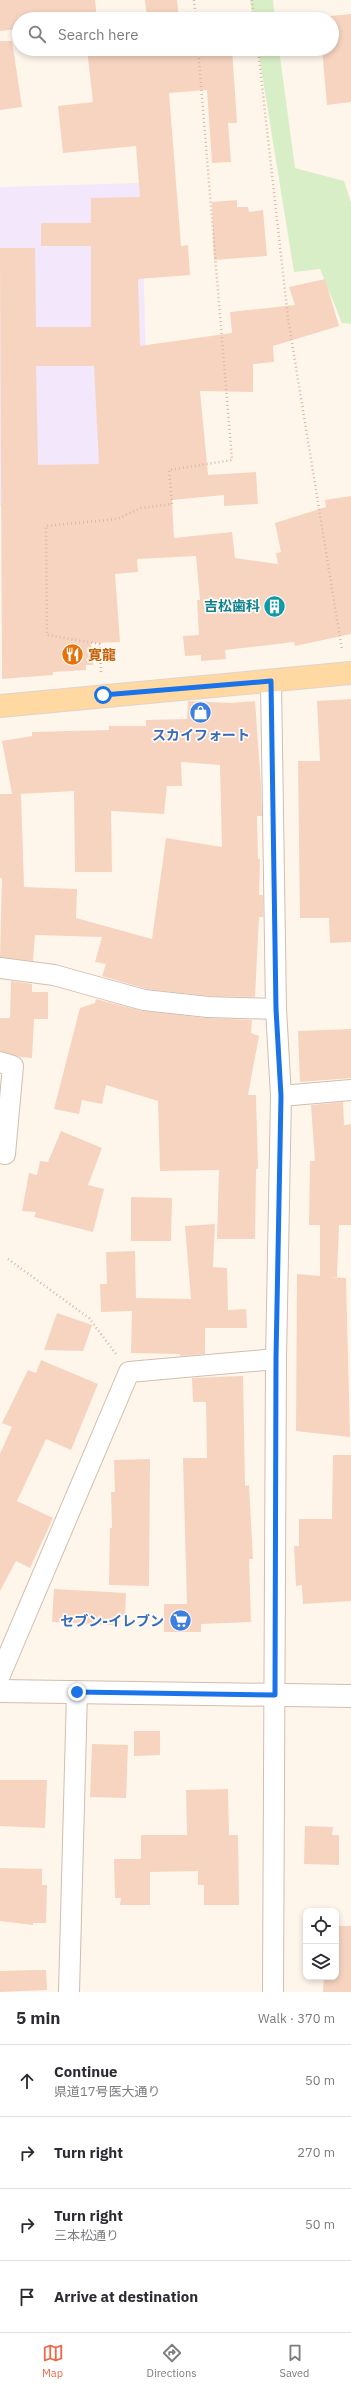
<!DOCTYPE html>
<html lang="en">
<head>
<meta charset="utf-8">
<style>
  :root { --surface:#fff; --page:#f2f2f3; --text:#2b2b33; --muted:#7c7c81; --line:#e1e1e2; --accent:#f06847 }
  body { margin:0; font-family:"IBM Plex Sans","Noto Sans JP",sans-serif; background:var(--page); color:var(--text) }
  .controls { position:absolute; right:12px; bottom:12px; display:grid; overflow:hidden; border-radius:8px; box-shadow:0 2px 6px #0003 }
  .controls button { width:36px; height:36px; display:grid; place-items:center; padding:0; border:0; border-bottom:1px solid var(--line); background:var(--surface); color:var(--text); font:20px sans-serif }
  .stop { position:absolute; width:12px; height:12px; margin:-9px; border:3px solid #1a73e8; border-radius:50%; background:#fff }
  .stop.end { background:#1a73e8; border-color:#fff; box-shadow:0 1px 4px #0008 }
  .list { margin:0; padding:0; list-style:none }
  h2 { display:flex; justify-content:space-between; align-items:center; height:52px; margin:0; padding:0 16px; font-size:17px }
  h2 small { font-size:13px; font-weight:400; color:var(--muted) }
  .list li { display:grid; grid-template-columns:26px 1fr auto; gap:12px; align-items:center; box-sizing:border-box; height:72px; padding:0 16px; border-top:1px solid var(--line) }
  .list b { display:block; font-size:15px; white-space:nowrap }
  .list p { margin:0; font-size:13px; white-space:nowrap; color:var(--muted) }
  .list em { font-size:13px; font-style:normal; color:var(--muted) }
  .icon { flex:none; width:22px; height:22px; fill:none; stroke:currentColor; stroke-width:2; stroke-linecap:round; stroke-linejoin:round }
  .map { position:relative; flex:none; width:351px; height:1992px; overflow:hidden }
  .search { position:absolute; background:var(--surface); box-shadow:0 2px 6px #0003; left:12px; right:12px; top:12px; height:44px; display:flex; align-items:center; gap:10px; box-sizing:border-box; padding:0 14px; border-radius:22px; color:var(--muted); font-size:15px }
  .sheet { height:340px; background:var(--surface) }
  nav { display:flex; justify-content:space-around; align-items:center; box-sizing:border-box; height:56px; border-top:1px solid var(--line); background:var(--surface); font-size:11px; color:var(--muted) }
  nav a { display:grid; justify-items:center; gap:2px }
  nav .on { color:var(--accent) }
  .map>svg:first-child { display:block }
  .education { fill:#f3e7fb }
  .green { fill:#d8eec7 }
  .building { fill:#f6d4c0; fill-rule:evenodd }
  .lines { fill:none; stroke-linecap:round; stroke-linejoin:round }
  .minor-casing { stroke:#d3bdae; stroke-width:22 }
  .tertiary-casing { stroke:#d3bdae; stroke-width:24 }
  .primary-casing { stroke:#ddd4d0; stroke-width:24 }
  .path { stroke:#dcb7a2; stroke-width:2.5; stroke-dasharray:1 3; stroke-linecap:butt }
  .minor { stroke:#fff; stroke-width:20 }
  .tertiary { stroke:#fff; stroke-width:22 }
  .primary { stroke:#ffd9a1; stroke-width:22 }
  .route { stroke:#1a73e8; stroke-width:5 }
  .labels { text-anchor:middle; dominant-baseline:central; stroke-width:3.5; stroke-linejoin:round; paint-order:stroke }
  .culture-label { font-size:14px; font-weight:bold; fill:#0d838f; stroke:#fffaf3; text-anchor:end }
  .food-label { font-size:14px; font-weight:bold; fill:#c56008; stroke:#fffaf3; text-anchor:start }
  .shop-label { font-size:14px; font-weight:bold; fill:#366cbe; stroke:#fffaf3 }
</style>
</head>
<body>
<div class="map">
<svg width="351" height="1992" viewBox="0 0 351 1992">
  <rect width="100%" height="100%" fill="#fef6eb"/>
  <!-- education -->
  <polygon class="education" points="141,183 150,505 0,506 0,187"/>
  <!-- green -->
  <g class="green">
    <polygon points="250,0 273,0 275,19 253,19"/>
    <polygon points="258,49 279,49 295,168 344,181 351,203 351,324 342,323 320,269 294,272"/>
  </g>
  <!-- building -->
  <g class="building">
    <polygon points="0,0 95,0 97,19 19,19 19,29 0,31"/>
    <polygon points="145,0 177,0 179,19 147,19"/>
    <polygon points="351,14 351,102 327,105 322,49 332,49 332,19 319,19 319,17"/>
    <polygon points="0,41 12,41 22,107 0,110"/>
    <path d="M87 49H232L237 123H228L231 162 212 163 207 90 169 93 181 246 188 245 190 275 138 279 140 346 232 333 230 312 295 305 289 287 325 279 339 326 273 346 274 362 253 364V392L200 391 208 475 256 472 258 504 224 506V495L172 500 174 538 232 532 235 558 278 564 276 553 281 552 275 523 326 507 325 500 351 496V634L295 646 294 642 225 650 226 659 201 661V655L185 656 183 636 199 635 197 600H200L196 556 137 559 138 572 115 574 120 642 91 643 93 665H86V670L53 672V675L2 679 0 248H35L36 327H91V246H41V223H91V198L140 197 136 146 63 153 58 106 93 102ZM36 366H94L99 464 38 465Z"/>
    <polygon points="237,200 237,207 248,207 249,212 263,210 267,256 214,260 212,202"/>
    <polygon points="351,699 351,942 330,943 329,918 300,918 298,761 320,761 317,701"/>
    <path d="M188 701 231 703 255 701 261 785 262 816H257L258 859H260L259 895H263V917H259L255 997 209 996 146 989 102 976 106 964 95 962 102 937 35 935 33 961 0 957 2 878H0V794H12L2 741 32 736V732L109 730V726H146V720L187 719ZM181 762 220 765 222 847 166 838 152 939 76 918 77 889 24 887 21 794 74 791 75 872H112L111 811 164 814 167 786H182Z"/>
    <polygon points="11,981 32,984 32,992 48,992 48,1019 34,1019 32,1058 21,1057 0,1051 0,1018 10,1018"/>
    <polygon points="96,999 143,1011 207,1018 252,1020 251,1033 259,1036 248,1095 256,1095 258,1169 256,1169 255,1239 217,1239 219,1170 160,1171 158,1101 106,1085 102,1104 82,1100 79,1114 54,1109 80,1008 95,1003"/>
    <polygon points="351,1029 351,1078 300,1082 298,1031"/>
    <polygon points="343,1102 344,1125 351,1124 351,1225 339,1225 337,1277 328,1277 346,1278 350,1437 296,1431 297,1274 320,1276 320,1225 309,1225 310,1161 315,1161 311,1105"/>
    <polygon points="61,1131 102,1148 88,1185 104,1189 93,1232 34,1217 36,1212 22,1211 29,1173 37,1175 40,1161 48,1162"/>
    <polygon points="131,1197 172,1198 171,1241 131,1241"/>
    <polygon points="215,1224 213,1267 227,1268 228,1310 246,1309 247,1328 205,1328 205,1354 180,1356 180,1354 131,1353 132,1311 101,1312 100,1284 107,1284 106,1252 135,1251 136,1298 191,1299 185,1226"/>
    <polygon points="57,1313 92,1325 83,1351 44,1350"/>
    <polygon points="41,1360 98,1384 71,1450 46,1439 17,1501 53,1518 30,1568 16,1561 0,1591 0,1454 12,1427 2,1423 28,1370 36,1373"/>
    <polygon points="243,1376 245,1486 249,1485 253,1559 249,1559 251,1622 201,1624 201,1632 164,1632 164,1604 187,1604 183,1458 207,1458 206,1402 193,1402 192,1378"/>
    <polygon points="333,1455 351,1455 351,1601 303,1604 302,1585 296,1586 294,1546 299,1546 299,1519 332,1519"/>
    <polygon points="150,1459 149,1586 109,1585 110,1528 112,1528 111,1492 115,1492 114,1460"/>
    <polygon points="54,1589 126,1593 125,1616 114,1616 113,1625 52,1622"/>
    <polygon points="134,1731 160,1731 160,1755 134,1756"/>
    <polygon points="92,1744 128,1745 126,1798 90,1797"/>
    <polygon points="0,1780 47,1780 45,1828 0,1826"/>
    <polygon points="228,1789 229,1835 238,1835 239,1905 204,1905 204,1885 198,1885 198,1871 150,1872 150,1905 120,1905 121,1898 115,1898 114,1859 141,1859 141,1835 187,1835 186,1790"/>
    <polygon points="305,1826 333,1827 332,1835 339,1835 339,1865 304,1864"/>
    <polygon points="0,1868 42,1869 42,1885 47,1885 46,1923 33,1923 33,1925 0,1921"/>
    <rect x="304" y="1926" width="2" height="27"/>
    <polygon points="336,1926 351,1926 351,1992 323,1992 324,1977 336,1977"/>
    <polygon points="34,1970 46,1970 47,1990 0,1992 0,1971"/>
  </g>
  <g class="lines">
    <defs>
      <g id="minor">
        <polyline points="271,681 276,1009 281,1096 276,1359 273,1992"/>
        <polyline points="0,968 54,975 144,1000 208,1007 276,1009"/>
        <polyline points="0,1062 13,1066 5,1154 0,1153"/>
        <polyline points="281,1096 351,1090"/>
        <polyline points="0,1675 129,1372 276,1359"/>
        <polyline points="69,1992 77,1692"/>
      </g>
      <polyline id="tertiary" points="0,1691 351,1696"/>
      <polyline id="primary" points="0,706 351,673"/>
    </defs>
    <!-- minor casing -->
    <use href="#minor" class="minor-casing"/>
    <!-- tertiary casing -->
    <use href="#tertiary" class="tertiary-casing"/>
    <!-- primary casing -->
    <use href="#primary" class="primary-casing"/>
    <!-- path -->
    <g class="path">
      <polyline points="194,0 196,19"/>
      <polyline points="252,0 254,19"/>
      <polyline points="258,49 288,318 342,650"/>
      <polyline points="101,672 100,644 47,635 46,526 117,519 141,508 172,504 169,470 232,460 198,49"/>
      <polyline points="8,1259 89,1318 116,1354"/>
    </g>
    <!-- minor -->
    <use href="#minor" class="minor"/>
    <!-- tertiary -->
    <use href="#tertiary" class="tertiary"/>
    <!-- primary -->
    <use href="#primary" class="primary"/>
  </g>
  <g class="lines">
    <!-- route -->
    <polyline class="route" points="77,1692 275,1695 276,1359 281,1096 276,1009 271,681 103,695"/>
  </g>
  <!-- icons -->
  <defs>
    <symbol id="building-disc" viewBox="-11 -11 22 22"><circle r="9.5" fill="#0f9aa8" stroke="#fffaf3"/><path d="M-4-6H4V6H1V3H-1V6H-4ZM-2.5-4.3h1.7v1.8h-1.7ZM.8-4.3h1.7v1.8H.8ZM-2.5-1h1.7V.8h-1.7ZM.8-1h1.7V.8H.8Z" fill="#fff"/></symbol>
    <symbol id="restaurant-disc" viewBox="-11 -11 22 22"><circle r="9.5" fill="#e8710a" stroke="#fffaf3"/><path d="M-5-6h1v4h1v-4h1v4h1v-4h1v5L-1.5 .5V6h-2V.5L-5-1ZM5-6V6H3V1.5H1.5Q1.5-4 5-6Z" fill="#fff"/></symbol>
    <symbol id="shop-disc" viewBox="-11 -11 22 22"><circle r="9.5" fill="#3f7fe0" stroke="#fffaf3"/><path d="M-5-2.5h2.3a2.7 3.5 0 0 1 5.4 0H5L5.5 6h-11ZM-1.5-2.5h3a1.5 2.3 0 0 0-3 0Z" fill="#fff"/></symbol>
    <symbol id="supermarket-disc" viewBox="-11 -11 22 22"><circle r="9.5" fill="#3f7fe0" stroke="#fffaf3"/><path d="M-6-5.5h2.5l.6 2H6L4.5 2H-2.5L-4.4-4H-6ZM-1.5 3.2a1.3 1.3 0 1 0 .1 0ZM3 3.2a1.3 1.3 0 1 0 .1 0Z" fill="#fff"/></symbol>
  </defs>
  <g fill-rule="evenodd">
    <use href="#building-disc" x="262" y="594" width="25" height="25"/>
    <use href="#restaurant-disc" x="60" y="642" width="25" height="25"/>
    <use href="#shop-disc" x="188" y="700" width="25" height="25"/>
    <use href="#supermarket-disc" x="168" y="1608" width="25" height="25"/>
  </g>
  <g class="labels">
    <!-- culture labels -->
    <g class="culture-label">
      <text x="260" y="606">吉松歯科</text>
    </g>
    <!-- food labels -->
    <g class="food-label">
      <text x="88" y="655">寛龍</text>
    </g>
    <!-- shop labels -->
    <g class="shop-label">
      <text x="201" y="735">スカイフォート</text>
      <text x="164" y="1621" text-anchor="end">セブン-イレブン</text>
    </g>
  </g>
</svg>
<div class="controls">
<button><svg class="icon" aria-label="locate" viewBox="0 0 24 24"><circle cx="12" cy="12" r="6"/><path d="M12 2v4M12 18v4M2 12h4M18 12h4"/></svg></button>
<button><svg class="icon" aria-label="layers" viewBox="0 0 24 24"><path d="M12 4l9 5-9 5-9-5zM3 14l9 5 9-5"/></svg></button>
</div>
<div class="stop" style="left:103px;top:695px"></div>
<div class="stop end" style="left:77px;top:1692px"></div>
<div class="search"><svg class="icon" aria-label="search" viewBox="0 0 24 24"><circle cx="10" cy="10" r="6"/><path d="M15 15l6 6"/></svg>Search here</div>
</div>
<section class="sheet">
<h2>5 min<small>Walk · 370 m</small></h2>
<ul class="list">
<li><svg class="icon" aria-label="ahead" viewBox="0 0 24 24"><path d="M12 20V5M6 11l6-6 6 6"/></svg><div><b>Continue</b><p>県道17号医大通り</p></div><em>50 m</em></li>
<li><svg class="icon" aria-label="right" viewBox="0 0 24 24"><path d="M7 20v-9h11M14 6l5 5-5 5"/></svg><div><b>Turn right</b></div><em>270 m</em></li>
<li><svg class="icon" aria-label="right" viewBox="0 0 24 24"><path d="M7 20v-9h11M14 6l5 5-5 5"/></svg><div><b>Turn right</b><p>三本松通り</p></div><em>50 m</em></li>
<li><svg class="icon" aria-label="arrive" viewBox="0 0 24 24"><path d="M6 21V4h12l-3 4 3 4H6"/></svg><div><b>Arrive at destination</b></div></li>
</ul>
</section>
<nav>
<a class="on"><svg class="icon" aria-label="map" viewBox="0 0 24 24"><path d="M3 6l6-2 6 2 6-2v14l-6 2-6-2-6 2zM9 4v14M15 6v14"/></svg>Map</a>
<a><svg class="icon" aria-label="directions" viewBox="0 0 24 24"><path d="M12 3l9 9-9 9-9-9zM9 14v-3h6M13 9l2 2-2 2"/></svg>Directions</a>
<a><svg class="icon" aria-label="saved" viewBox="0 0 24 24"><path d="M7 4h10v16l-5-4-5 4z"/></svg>Saved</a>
</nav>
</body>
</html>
